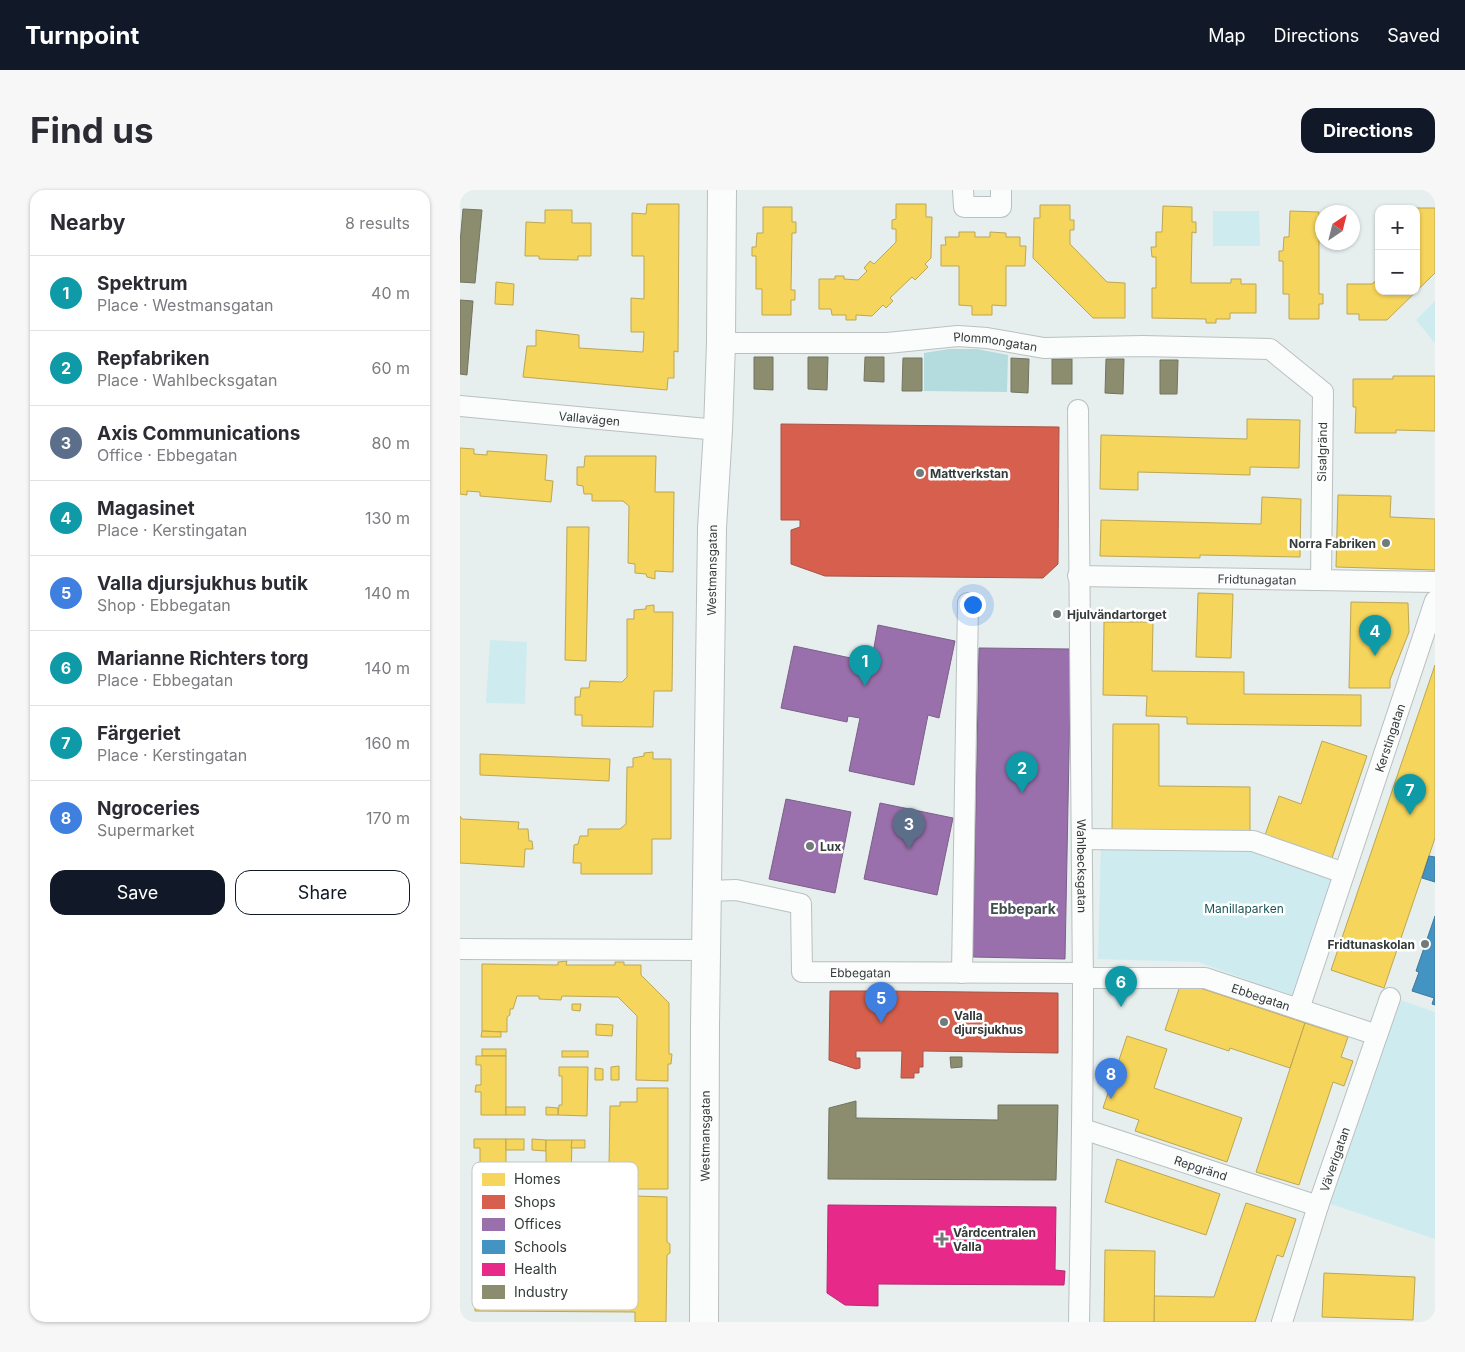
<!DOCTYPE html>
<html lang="en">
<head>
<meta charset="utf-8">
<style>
  :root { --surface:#fff; --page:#f7f7f7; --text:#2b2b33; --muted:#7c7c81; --line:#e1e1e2; --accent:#111827 }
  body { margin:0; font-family:Inter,sans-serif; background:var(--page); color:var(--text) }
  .controls { position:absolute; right:15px; top:15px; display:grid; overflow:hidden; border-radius:10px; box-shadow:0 1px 4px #0004 }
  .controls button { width:45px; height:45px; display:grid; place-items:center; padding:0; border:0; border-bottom:1px solid var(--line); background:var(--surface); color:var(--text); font:25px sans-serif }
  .compass { position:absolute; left:855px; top:15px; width:45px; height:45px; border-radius:50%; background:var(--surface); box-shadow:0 1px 4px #0004; rotate:35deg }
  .you { position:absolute; left:512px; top:414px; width:18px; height:18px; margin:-12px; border:4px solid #fff; border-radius:50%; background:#1a73e8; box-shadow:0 0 0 8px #1a73e833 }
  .badge { display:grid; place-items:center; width:32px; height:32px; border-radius:50%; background:var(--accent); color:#fff; font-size:16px; font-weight:700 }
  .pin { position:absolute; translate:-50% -41px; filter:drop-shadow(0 1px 2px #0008) }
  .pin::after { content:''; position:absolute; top:26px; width:18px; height:15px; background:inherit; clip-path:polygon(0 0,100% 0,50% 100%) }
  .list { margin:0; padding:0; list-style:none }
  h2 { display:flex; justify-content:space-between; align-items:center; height:65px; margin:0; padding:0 20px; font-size:21px }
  h2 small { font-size:16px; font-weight:400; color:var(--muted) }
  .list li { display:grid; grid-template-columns:32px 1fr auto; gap:15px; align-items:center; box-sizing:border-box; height:75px; padding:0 20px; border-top:1px solid var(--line) }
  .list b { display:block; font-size:19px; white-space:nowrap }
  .list p { margin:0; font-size:16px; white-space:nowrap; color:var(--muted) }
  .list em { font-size:16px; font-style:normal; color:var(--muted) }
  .actions { display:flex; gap:10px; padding:15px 20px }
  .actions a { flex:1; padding:11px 0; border:1px solid var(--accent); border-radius:15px; text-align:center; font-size:18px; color:var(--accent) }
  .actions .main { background:var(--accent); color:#fff }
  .map { position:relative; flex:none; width:975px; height:1132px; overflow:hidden; border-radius:15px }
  header { display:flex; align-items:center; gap:30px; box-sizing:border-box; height:70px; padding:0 25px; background:var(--accent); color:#fff }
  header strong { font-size:24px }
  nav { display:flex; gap:28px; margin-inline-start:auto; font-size:18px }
  .intro { display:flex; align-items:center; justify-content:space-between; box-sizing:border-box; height:120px; padding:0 30px }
  h1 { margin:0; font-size:35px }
  .button { padding:12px 22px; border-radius:15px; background:var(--accent); color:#fff; font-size:18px; font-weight:700 }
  main { display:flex; gap:30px; padding:0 30px }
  aside { flex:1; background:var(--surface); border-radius:15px; box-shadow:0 1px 4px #0004 }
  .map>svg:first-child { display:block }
  .green { fill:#ceecef }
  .forest { fill:#b4dcdf }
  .homes { fill:#f6d55c; stroke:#bca752 }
  .shops { fill:#d6604d; stroke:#a65548 }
  .offices { fill:#9970ab; stroke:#7b6089 }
  .schools { fill:#4393c3; stroke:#3f799a }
  .health { fill:#e7298a; stroke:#b22e72 }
  .industry { fill:#8c8c6e; stroke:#72745f }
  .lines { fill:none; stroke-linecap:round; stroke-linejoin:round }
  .street-casing { stroke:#bac0c0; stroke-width:22 }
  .secondary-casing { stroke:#bac0c0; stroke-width:30 }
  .street { stroke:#fbfcfc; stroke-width:20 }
  .secondary { stroke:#fbfcfc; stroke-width:28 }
  .poi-dot { fill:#737a7a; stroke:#fff; stroke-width:2 }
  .labels { text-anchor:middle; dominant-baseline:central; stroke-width:5; stroke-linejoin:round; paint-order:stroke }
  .street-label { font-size:12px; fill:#353b3b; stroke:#fff }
  .poi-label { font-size:12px; font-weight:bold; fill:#353b3b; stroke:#fff; text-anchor:start }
  .park-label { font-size:12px; fill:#1b5559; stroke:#fff }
  .neighbourhood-label { font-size:14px; font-weight:bold; fill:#414d4e; stroke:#fff }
  .key { fill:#fff; stroke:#c2c4c4; stroke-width:1 }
  .key-label { font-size:14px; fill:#353b3b }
</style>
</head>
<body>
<header>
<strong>Turnpoint</strong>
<nav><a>Map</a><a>Directions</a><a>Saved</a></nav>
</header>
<div class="intro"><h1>Find us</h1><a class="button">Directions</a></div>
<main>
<aside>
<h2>Nearby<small>8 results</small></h2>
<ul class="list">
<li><span class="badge" style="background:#0f9aa8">1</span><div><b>Spektrum</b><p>Place · Westmansgatan</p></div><em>40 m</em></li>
<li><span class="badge" style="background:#0f9aa8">2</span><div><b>Repfabriken</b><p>Place · Wahlbecksgatan</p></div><em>60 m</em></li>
<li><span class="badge" style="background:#5c6f8a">3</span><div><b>Axis Communications</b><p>Office · Ebbegatan</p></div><em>80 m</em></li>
<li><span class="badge" style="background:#0f9aa8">4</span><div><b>Magasinet</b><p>Place · Kerstingatan</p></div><em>130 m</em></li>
<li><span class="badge" style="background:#3f7fe0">5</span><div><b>Valla djursjukhus butik</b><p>Shop · Ebbegatan</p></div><em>140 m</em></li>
<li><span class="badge" style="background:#0f9aa8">6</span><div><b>Marianne Richters torg</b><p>Place · Ebbegatan</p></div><em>140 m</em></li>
<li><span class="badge" style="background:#0f9aa8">7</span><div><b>Färgeriet</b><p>Place · Kerstingatan</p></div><em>160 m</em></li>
<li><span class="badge" style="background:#3f7fe0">8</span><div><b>Ngroceries</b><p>Supermarket</p></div><em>170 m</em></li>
</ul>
<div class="actions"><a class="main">Save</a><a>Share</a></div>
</aside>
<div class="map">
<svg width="975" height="1132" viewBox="0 0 975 1132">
  <rect width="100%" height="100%" fill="#e6eeee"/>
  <!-- green -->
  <g class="green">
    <polygon points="753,21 799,21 800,56 753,56"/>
    <polygon points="975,111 975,153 956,130"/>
    <polygon points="30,450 67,452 65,514 26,513"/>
    <polygon points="641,650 793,651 877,681 836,807 738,772 638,769"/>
    <polygon points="934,808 975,822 975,1049 868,1013"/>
  </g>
  <!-- forest -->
  <polygon class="forest" points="489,159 517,159 548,165 547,202 464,201 464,163"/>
  <!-- homes -->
  <g class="homes">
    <polygon points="187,14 219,14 218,162 214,161 214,188 208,188 207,200 63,187 67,156 76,156 76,140 119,145 119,158 183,162 184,142 171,142 171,108 184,109 184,66 172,66 172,23 186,24"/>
    <polygon points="436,14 466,14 466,27 472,27 471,68 465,74 468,77 455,90 452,87 430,108 433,111 426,118 423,115 412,126 396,125 396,130 386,130 386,125 372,125 371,119 359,119 359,89 375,89 375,86 384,86 384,89 398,90 407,81 404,78 410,71 414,74 436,52 436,39 432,39 432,30 436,29"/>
    <polygon points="580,15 610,15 610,30 614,30 614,40 610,40 610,54 647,92 665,93 665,128 633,128 573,68 574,28 580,28"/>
    <polygon points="703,16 732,17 732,32 736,32 736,43 732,42 731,93 771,93 771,89 781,89 781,94 796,94 796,123 770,123 770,129 756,129 756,133 746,133 746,129 692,128 692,98 696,98 696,67 692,67 691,57 696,57 696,42 702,42"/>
    <polygon points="303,17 332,17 332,32 336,32 336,43 332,43 331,100 335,100 335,110 331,110 331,125 302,125 302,99 296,99 296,66 292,66 292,57 296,57 297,43 303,43"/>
    <polygon points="952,18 975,18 975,83 927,130 899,130 899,124 887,124 887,94 912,94 919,88 919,101 956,101 956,19"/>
    <polygon points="85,20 112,20 112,33 131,33 131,66 118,66 118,70 79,69 79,66 65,66 66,32 85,33"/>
    <polygon points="830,21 859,22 859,37 862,37 862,47 859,48 859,104 863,104 863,114 859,114 859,129 829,129 829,104 823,104 823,71 819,71 819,61 823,61 824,47 829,47"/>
    <polygon points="499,42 515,42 515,47 530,47 530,42 546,43 546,47 560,47 560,56 566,56 565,76 546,76 546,116 532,115 532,125 512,125 512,116 499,115 499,76 481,76 481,55 486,55 485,47 499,47"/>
    <polygon points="36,92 54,94 53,115 35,114"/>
    <polygon points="933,186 975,186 975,241 936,240 936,243 895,243 896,217 893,217 893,189 933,189"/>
    <polygon points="787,229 840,230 839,278 790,277 790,285 678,282 678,300 640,299 641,245 787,249"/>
    <polygon points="0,258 14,259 14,264 27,265 27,261 87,265 85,290 93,291 91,312 20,306 20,302 7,301 7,305 0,304"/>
    <polygon points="125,266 196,266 195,302 214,302 213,382 195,381 195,389 187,387 186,384 175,383 175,374 168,373 169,316 163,311 132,311 132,304 124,304 123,296 117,295 117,277 124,277"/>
    <polygon points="878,305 931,306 930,327 975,329 975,380 876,377"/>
    <polygon points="802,307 841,309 840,367 740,365 740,368 640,366 641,330 801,334"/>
    <polygon points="107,337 129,337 126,471 105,470"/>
    <polygon points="738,403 773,404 771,468 736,467"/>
    <polygon points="891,412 948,413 949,442 930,490 930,498 889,498"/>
    <polygon points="194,415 194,422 213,422 212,501 194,501 193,537 122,536 122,525 115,525 115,507 120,507 121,498 129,498 130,491 162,492 167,487 167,429 174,429 174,420 186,419 186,416"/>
    <polygon points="644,432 693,432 692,481 784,482 784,504 901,505 901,536 727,534 727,527 686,526 687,506 643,505"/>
    <polygon points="975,475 975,648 924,798 871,780"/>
    <polygon points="653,534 699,534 699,596 790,597 790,642 652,641"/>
    <polygon points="862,551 907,566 872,668 805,645 819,606 841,614"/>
    <polygon points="193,562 193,569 211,569 211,649 192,649 192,684 121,684 121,673 113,673 114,655 118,654 120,646 128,646 128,639 160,639 166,634 167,577 173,577 173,568 184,566 184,563"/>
    <polygon points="20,564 150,569 149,591 20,585"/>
    <polygon points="0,626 2,629 59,632 58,639 68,639 69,651 72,651 73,659 65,659 64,677 0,673"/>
    <polygon points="107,771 106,775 155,775 155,772 164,772 164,775 181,775 181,785 209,813 209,864 212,864 211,874 208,874 208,891 176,890 177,826 158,807 102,806 101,810 79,809 79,806 57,806 53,819 50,819 50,825 47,827 47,842 22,841 22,774 98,775 98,772"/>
    <polygon points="720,796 734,796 845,833 830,878 770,858 769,861 705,840"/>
    <polygon points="112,814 121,814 120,821 112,820"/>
    <polygon points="845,833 888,847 881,867 893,871 884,896 873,892 839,995 796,982"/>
    <polygon points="136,834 153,835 152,846 136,845"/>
    <polygon points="22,841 41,842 41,847 21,847"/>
    <polygon points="667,846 707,859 694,898 782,928 767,972 675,941 679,930 643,918"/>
    <rect x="22" y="859" width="24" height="7"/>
    <rect x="102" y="861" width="26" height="6"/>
    <polygon points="16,866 46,866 46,925 21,925 21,902 15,902 16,895 21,895 21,875 16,875"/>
    <polygon points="159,876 159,890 151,890 151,877"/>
    <polygon points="99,877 128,877 127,926 98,925 99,915 102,915 102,886 99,886"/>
    <polygon points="135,878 143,879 143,890 135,890"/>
    <polygon points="177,898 208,898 208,999 176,999 176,980 160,980 160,976 149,976 150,916 160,916 160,912 177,912"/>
    <rect x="46" y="917" width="19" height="8"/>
    <polygon points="86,917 98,918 98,925 86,925"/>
    <polygon points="14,949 46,949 46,978 49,978 49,986 46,986 45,1002 49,1002 49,1011 45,1011 45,1026 20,1026 20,958 14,958"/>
    <rect x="46" y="949" width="18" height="11"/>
    <polygon points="72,949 86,950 86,961 72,960"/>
    <polygon points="86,950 112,950 111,991 122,991 122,1018 93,1017 93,1008 97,1008 97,983 86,983"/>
    <polygon points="112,950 125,950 125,958 111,958"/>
    <polygon points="657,969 760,1004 746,1045 645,1012"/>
    <polygon points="175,1006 207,1007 207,1052 210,1054 210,1063 207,1065 206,1132 175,1132 175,1122 15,1121 15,1103 19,1103 19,1070 14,1070 14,1062 20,1062 19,1042 15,1041 15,1034 45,1034 45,1090 166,1091 175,1088"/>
    <polygon points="786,1013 836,1029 823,1067 817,1065 795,1132 694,1132 694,1106 754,1107"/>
    <polygon points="645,1060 695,1061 694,1132 644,1132"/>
    <polygon points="864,1083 955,1087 953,1130 862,1127"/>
  </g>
  <!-- shops -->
  <g class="shops">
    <polygon points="321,234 599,237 598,374 583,388 365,386 331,374 331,340 340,337 340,330 321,330"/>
    <polygon points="414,797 425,797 425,801 598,803 598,863 463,861 463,877 459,877 459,883 454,883 454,888 441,888 442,861 396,861 396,868 400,868 400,878 396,879 369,870 370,801 414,801"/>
  </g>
  <!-- offices -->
  <g class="offices">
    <polygon points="418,435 495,451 479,528 468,525 454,595 389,581 400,528 388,526 387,532 321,518 334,456 400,470 400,472 411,474"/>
    <polygon points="519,458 611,459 605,769 513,767"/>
    <polygon points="326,609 391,622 375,703 309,689"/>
    <polygon points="420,613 493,628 477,705 404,689"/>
  </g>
  <!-- schools -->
  <g class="schools">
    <polygon points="969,666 975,667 975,692 962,688"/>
    <polygon points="975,726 975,815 972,814 974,808 952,801 959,782 956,781"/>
  </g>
  <!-- health -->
  <polygon class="health" points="368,1015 596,1017 595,1080 605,1081 604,1095 418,1094 418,1116 385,1115 367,1103"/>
  <!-- industry -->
  <g class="industry">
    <polygon points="3,19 22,20 15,93 0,92 0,53"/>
    <polygon points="0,110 13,111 7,185 0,184"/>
    <polygon points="294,167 313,167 313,200 294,199"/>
    <polygon points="348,167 368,167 367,200 348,199"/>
    <polygon points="405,167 424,167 424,192 404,191"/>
    <polygon points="443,168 462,168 462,201 442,201"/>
    <polygon points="551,168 569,169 568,203 551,202"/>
    <rect x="592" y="169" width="20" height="25"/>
    <polygon points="646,169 664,169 663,204 645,203"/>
    <polygon points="700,170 718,170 717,204 700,204"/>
    <polygon points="490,867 502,867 502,877 491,878"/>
    <polygon points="396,911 396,928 538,930 538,915 598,915 596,990 368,989 369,918"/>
  </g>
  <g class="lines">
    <defs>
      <g id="street">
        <polyline points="503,0 504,17 541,17 541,0"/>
        <path id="s1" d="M261 153H427L498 146 527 148 584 158 683 156 810 159 863 202 861 390"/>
        <path id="s2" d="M0 216 258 240"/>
        <path id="s3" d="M618 220C618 413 623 605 623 798 623 909 621 1020 619 1132"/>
        <path id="s4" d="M618 386 975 392"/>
        <polyline points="622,649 793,651 884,683"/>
        <path id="s5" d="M248 701 276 700 341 714 342 782 623 783"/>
        <polyline points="0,759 246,760"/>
        <polyline points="502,783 508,413"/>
        <path id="s6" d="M623 788H745L917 845"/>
        <path id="s7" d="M839 819 975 411"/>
        <path id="s8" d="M623 939 858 1016"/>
        <path id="s9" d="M822 1132 858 1016 930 808"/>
      </g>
      <g id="secondary">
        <path id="s10" d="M244 1132 245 835 252 338 258 240 261 153 262 0"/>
      </g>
    </defs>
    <!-- street casing -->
    <use href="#street" class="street-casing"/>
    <!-- secondary casing -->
    <use href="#secondary" class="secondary-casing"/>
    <!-- street -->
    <use href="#street" class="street"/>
    <!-- secondary -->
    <use href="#secondary" class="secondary"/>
  </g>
  <!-- markers -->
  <g class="poi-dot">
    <circle cx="460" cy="283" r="5"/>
    <circle cx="926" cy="353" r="5"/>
    <circle cx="597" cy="424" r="5"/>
    <circle cx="350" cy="656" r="5"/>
    <circle cx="965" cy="754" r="5"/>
    <circle cx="484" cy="832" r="5"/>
    <path d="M479.5 1041.5h5v5h5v5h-5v5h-5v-5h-5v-5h5z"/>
  </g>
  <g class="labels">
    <!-- street labels -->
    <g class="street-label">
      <text stroke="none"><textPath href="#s1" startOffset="275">Plommongatan</textPath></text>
      <text stroke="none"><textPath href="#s2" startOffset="130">Vallavägen</textPath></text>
      <text transform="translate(862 262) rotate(-89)">Sisalgränd</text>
      <text stroke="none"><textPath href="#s10" startOffset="752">Westmansgatan</textPath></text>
      <text stroke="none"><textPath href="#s4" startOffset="179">Fridtunagatan</textPath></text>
      <text stroke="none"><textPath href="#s7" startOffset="286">Kerstingatan</textPath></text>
      <text stroke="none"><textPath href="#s3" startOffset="456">Wahlbecksgatan</textPath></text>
      <text stroke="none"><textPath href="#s5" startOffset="221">Ebbegatan</textPath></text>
      <text stroke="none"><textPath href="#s6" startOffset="181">Ebbegatan</textPath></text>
      <text stroke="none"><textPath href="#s10" startOffset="186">Westmansgatan</textPath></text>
      <text stroke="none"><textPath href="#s9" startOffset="171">Väverigatan</textPath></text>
      <text stroke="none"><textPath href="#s8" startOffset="124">Repgränd</textPath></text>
    </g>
    <!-- poi labels -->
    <g class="poi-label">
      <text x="470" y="283">Mattverkstan</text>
      <text x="916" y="353" text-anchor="end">Norra Fabriken</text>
      <text x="607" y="424">Hjulvändartorget</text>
      <text x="360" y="656">Lux</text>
      <text x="955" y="754" text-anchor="end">Fridtunaskolan</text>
      <text x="494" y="825">Valla<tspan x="494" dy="14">djursjukhus</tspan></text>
      <text x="493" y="1042">Vårdcentralen<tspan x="493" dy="14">Valla</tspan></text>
    </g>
    <!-- park labels -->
    <g class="park-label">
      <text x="784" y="718">Manillaparken</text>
    </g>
    <!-- neighbourhood labels -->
    <g class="neighbourhood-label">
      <text x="563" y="718">Ebbepark</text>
    </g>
  </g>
  <!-- legend -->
  <rect x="12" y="972" width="166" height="148" rx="8" class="key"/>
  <rect x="22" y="983" width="23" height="13" fill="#f6d55c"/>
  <rect x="22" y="1005" width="23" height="14" fill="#d6604d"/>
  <rect x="22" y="1028" width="23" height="13" fill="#9970ab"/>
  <rect x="22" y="1050" width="23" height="14" fill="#4393c3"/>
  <rect x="22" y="1073" width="23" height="13" fill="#e7298a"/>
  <rect x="22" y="1095" width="23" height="14" fill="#8c8c6e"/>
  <g class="key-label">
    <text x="54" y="994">Homes</text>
    <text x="54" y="1017">Shops</text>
    <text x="54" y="1039">Offices</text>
    <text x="54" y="1062">Schools</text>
    <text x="54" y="1084">Health</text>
    <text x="54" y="1107">Industry</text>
  </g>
</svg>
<div class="controls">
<button>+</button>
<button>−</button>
</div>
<svg class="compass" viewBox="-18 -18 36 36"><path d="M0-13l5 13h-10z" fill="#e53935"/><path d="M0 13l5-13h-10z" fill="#7c7c81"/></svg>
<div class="you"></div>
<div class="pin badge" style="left:405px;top:496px;background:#0f9aa8">1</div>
<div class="pin badge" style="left:562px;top:603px;background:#0f9aa8">2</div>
<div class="pin badge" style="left:449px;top:659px;background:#5c6f8a">3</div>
<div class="pin badge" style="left:915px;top:466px;background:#0f9aa8">4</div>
<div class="pin badge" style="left:421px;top:833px;background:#3f7fe0">5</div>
<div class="pin badge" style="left:661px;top:817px;background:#0f9aa8">6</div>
<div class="pin badge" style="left:950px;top:625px;background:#0f9aa8">7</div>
<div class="pin badge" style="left:651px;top:909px;background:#3f7fe0">8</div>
</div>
</main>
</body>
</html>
